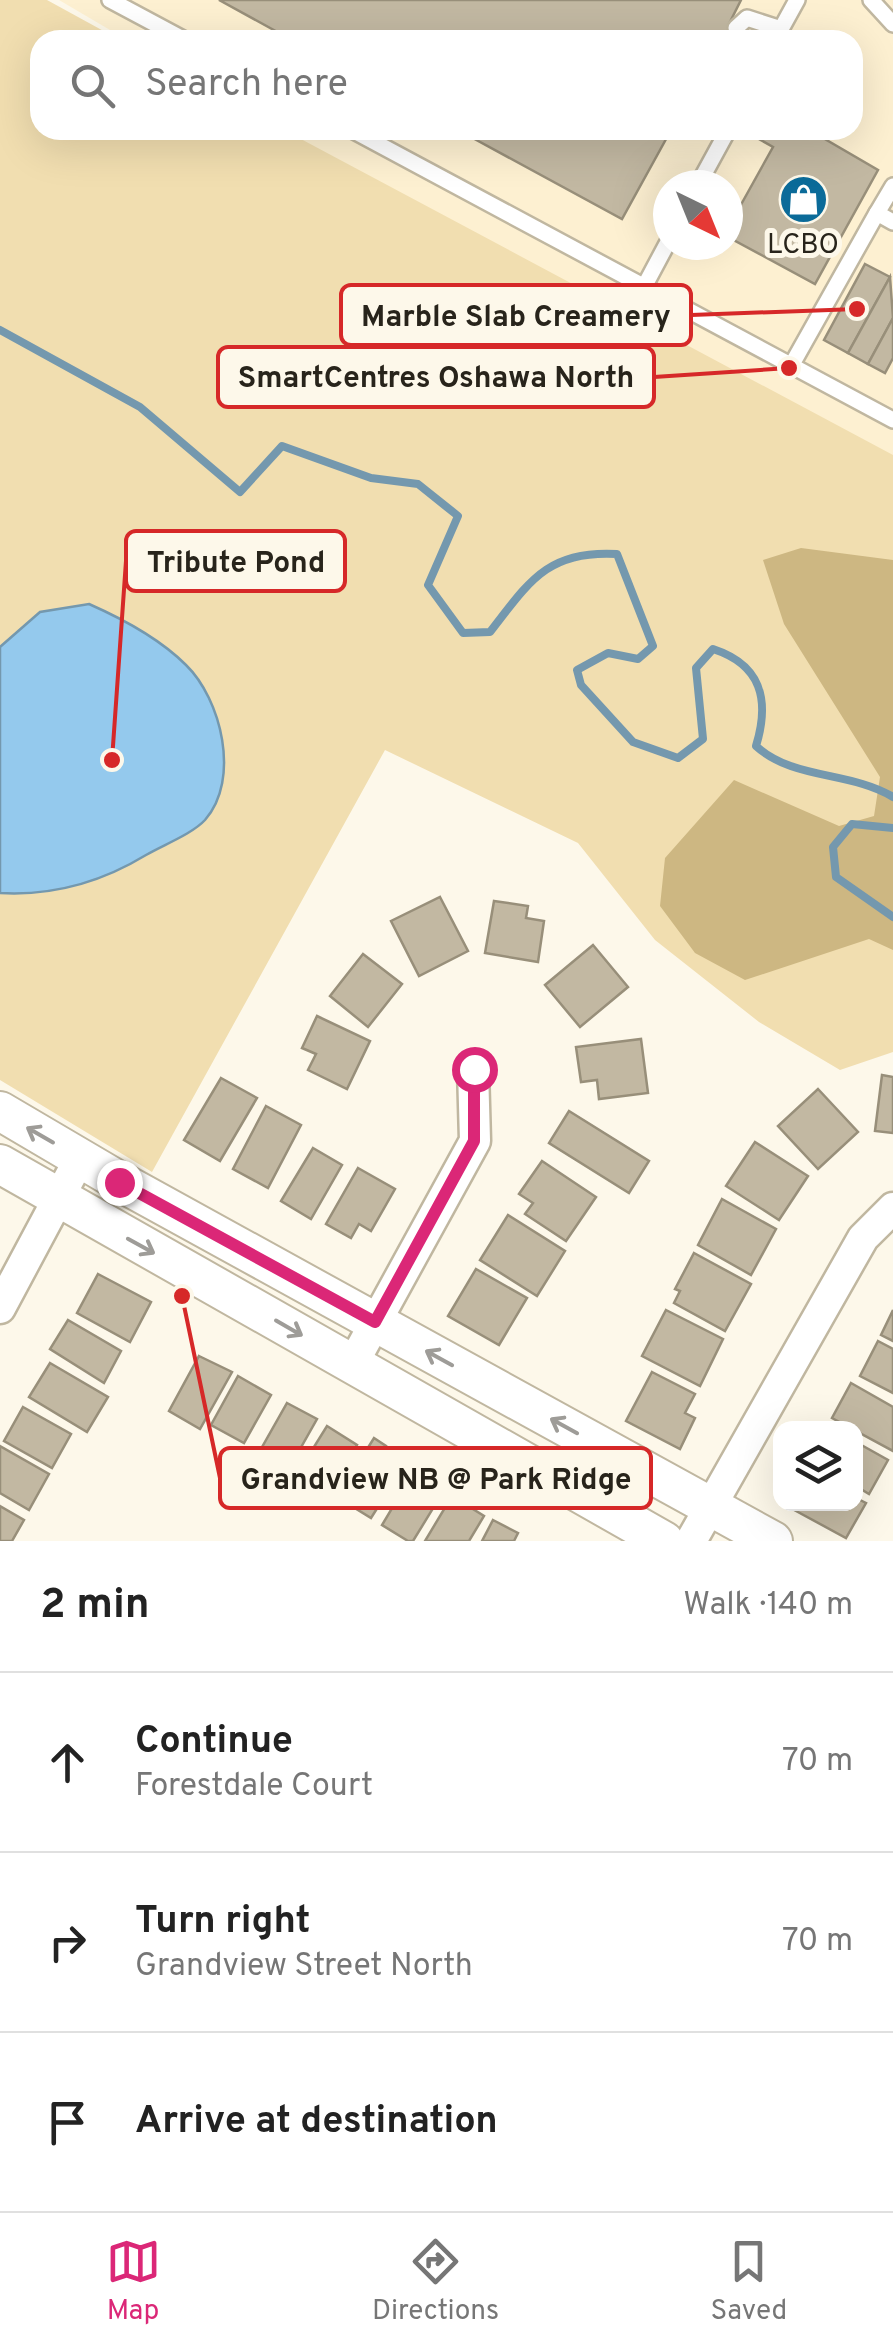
<!DOCTYPE html>
<html lang="en">
<head>
<meta charset="utf-8">
<style>
  :root { --surface:#fff; --page:#f2f2f2; --text:#222; --muted:#767676; --line:#e0e0e0; --accent:#db2777 }
  body { margin:0; font-family:Overpass,sans-serif; background:var(--page); color:var(--text) }
  .controls { position:absolute; right:30px; bottom:30px; display:grid; overflow:hidden; border-radius:20px; box-shadow:0 10px 40px #0002 }
  .controls button { width:90px; height:90px; display:grid; place-items:center; padding:0; border:0; border-bottom:2px solid var(--line); background:var(--surface); color:var(--text); font:50px sans-serif }
  .compass { position:absolute; left:653px; top:170px; width:90px; height:90px; border-radius:50%; background:var(--surface); box-shadow:0 10px 40px #0002; rotate:137deg }
  .stop { position:absolute; width:30px; height:30px; margin:-22px; border:8px solid #db2777; border-radius:50%; background:#fff }
  .stop.end { background:#db2777; border-color:#fff; box-shadow:0 2px 10px #0008 }
  .list { margin:0; padding:0; list-style:none }
  h2 { display:flex; justify-content:space-between; align-items:center; height:130px; margin:0; padding:0 40px; font-size:42px }
  h2 small { font-size:32px; font-weight:400; color:var(--muted) }
  .list li { display:grid; grid-template-columns:65px 1fr auto; gap:30px; align-items:center; box-sizing:border-box; height:180px; padding:0 40px; border-top:2px solid var(--line) }
  .list b { display:block; font-size:38px; white-space:nowrap }
  .list p { margin:0; font-size:32px; white-space:nowrap; color:var(--muted) }
  .list em { font-size:32px; font-style:normal; color:var(--muted) }
  .icon { flex:none; width:55px; height:55px; fill:none; stroke:currentColor; stroke-width:2; stroke-linecap:round; stroke-linejoin:round }
  .map { position:relative; flex:none; width:893px; height:1541px; overflow:hidden }
  .search { position:absolute; background:var(--surface); box-shadow:0 10px 40px #0002; left:30px; right:30px; top:30px; height:110px; display:flex; align-items:center; gap:25px; box-sizing:border-box; padding:0 35px; border-radius:30px; color:var(--muted); font-size:38px }
  .sheet { height:670px; background:var(--surface) }
  nav { display:flex; justify-content:space-around; align-items:center; box-sizing:border-box; height:140px; border-top:2px solid var(--line); background:var(--surface); font-size:28px; color:var(--muted) }
  nav a { display:grid; justify-items:center; gap:5px }
  nav .on { color:var(--accent) }
  .map>svg:first-child { display:block }
  .built { fill:#fdf0d1; fill-rule:evenodd }
  .green { fill:#f1deb0 }
  .forest { fill:#cdb782 }
  .water { fill:#94c9ed; stroke:#7498ae; stroke-width:2.5 }
  .lines { fill:none; stroke-linecap:round; stroke-linejoin:round }
  .stream { stroke:#7498ae; stroke-width:8 }
  .building { fill:#c2b8a2; stroke:#988f7a; stroke-width:2.5 }
  .service-casing { stroke:#c0b7a0; stroke-width:20 }
  .minor-casing { stroke:#c0b7a0; stroke-width:35 }
  .tertiary-casing { stroke:#c0b7a0; stroke-width:42 }
  .service { stroke:#fff; stroke-width:15 }
  .minor { stroke:#fff; stroke-width:30 }
  .tertiary { stroke:#fff; stroke-width:38 }
  .oneway { stroke:#9e9c98 }
  .route { stroke:#db2777; stroke-width:12 }
  .labels { text-anchor:middle; dominant-baseline:central; stroke-width:10; stroke-linejoin:round; paint-order:stroke }
  .poi-label { font-size:28px; fill:#28241b; stroke:#fdf8ea }
  .leader { fill:none; stroke:#d62828; stroke-width:4 }
  .callout-dot { fill:#d62828; stroke:#fdf8ea; stroke-width:4 }
  .callout { fill:#fdf8ea; stroke:#d62828; stroke-width:4 }
  .callout-label { font-size:30px; text-anchor:middle; font-weight:bold; fill:#28241b }
</style>
</head>
<body>
<div class="map">
<svg width="893" height="1541" viewBox="0 0 893 1541">
  <rect width="100%" height="100%" fill="#fdf8ea"/>
  <!-- built -->
  <path class="built" d="M59 0H893V491L280 130H853V40H127ZM668 185H728V245H668Z"/>
  <!-- green -->
  <polygon class="green" points="0,0 47,0 120,40 40,40 40,130 284,130 893,455 893,1052 840,1070 759,1022 655,940 578,843 385,750 152,1172 0,1080"/>
  <!-- forest -->
  <polygon class="forest" points="801,548 893,560 893,950 869,939 745,980 695,953 660,906 665,858 734,780 839,826 874,816 880,777 784,624 763,560"/>
  <!-- water -->
  <path class="water" d="M89 604C123 619 159 638 186 665 221 699 241 779 205 820 192 834 163 845 146 855 100 883 53 896 0 893V647L40 612Z"/>
  <g class="lines">
    <!-- stream -->
    <g class="stream">
      <path d="M0 330 140 407 240 492 282 446 371 478 418 484 458 516 428 585 463 633 490 632C529 582 547 550 617 554L653 646 638 659 608 653 577 670 581 685 633 742 678 758 703 739 696 668 713 649C762 665 770 700 756 746 793 780 850 771 893 797"/>
      <polyline points="893,828 852,824 833,847 836,877 893,917"/>
    </g>
  </g>
  <!-- building -->
  <g class="building">
    <polygon points="219,0 741,0 729,24 745,32 740,40 292,40"/>
    <polygon points="458,130 671,130 622,219"/>
    <polygon points="752,130 811,131 878,170 815,284 728,237 728,228 773,147 750,134"/>
    <polygon points="865,264 890,277 848,353 824,340"/>
    <polygon points="890,277 893,318 868,364 848,353"/>
    <polygon points="893,318 893,358 885,373 868,364"/>
    <polygon points="440,897 468,951 419,976 391,921"/>
    <polygon points="494,901 528,906 526,918 544,921 538,962 485,953"/>
    <polygon points="593,945 628,987 580,1027 545,985"/>
    <polygon points="363,954 402,984 368,1027 330,996"/>
    <polygon points="317,1016 370,1041 347,1089 308,1070 316,1054 302,1048"/>
    <polygon points="641,1039 648,1093 599,1099 597,1080 581,1082 576,1047"/>
    <polygon points="882,1075 893,1077 893,1133 875,1131"/>
    <polygon points="221,1078 257,1098 220,1161 184,1140"/>
    <polygon points="818,1089 858,1132 818,1169 778,1126"/>
    <polygon points="266,1106 301,1125 268,1188 233,1169"/>
    <polygon points="569,1111 649,1161 629,1193 549,1143"/>
    <polygon points="755,1142 808,1176 779,1220 726,1186"/>
    <polygon points="313,1148 342,1165 311,1219 281,1201"/>
    <polygon points="542,1161 596,1197 566,1241 525,1214 533,1203 519,1194"/>
    <polygon points="358,1168 395,1189 371,1231 359,1224 351,1238 326,1224"/>
    <polygon points="722,1199 776,1229 751,1275 698,1245"/>
    <polygon points="508,1215 565,1251 537,1296 480,1260"/>
    <polygon points="694,1253 751,1284 725,1331 674,1303 680,1291 675,1289"/>
    <polygon points="476,1269 527,1298 499,1345 448,1316"/>
    <polygon points="98,1274 151,1302 130,1342 77,1313"/>
    <polygon points="666,1310 723,1339 700,1386 642,1356"/>
    <polygon points="893,1310 893,1341 881,1335"/>
    <polygon points="68,1320 121,1351 104,1383 50,1349"/>
    <polygon points="878,1341 893,1349 893,1393 860,1376"/>
    <polygon points="199,1356 232,1372 200,1429 169,1411"/>
    <polygon points="50,1363 108,1397 87,1432 29,1397"/>
    <polygon points="652,1372 695,1394 685,1413 695,1418 680,1449 626,1421"/>
    <polygon points="238,1376 271,1395 244,1443 211,1425"/>
    <polygon points="851,1383 893,1407 893,1451 832,1418"/>
    <polygon points="287,1403 317,1419 287,1472 257,1456"/>
    <polygon points="23,1407 71,1434 52,1468 4,1441"/>
    <polygon points="327,1426 357,1445 330,1489 299,1471"/>
    <polygon points="374,1438 386,1446 381,1455 402,1469 371,1518 337,1497"/>
    <polygon points="856,1442 888,1460 869,1494 856,1486"/>
    <polygon points="0,1446 49,1474 29,1510 0,1493"/>
    <polygon points="413,1473 443,1492 413,1541 408,1541 382,1525"/>
    <polygon points="452,1496 484,1516 469,1541 425,1541"/>
    <polygon points="856,1498 866,1503 846,1538 785,1505 856,1504"/>
    <polygon points="0,1506 24,1520 12,1541 0,1541"/>
    <polygon points="493,1520 518,1533 514,1541 482,1541"/>
  </g>
  <g class="lines">
    <defs>
      <g id="service">
        <polyline points="110,0 185,40"/>
        <polyline points="871,0 893,24"/>
        <polyline points="736,28 747,18 781,29"/>
        <polyline points="775,40 797,0"/>
        <polyline points="352,130 893,420"/>
        <polyline points="698,185 728,130"/>
        <polyline points="893,186 877,213 893,222"/>
        <polyline points="644,287 668,242"/>
        <polyline points="791,366 877,213"/>
      </g>
      <g id="minor">
        <polyline points="0,1308 80,1158"/>
        <polyline points="352,1365 475,1141 473,1069"/>
        <polyline points="691,1541 863,1238 893,1208"/>
      </g>
      <g id="tertiary">
        <polyline points="0,1111 119,1181 773,1541"/>
        <polyline points="0,1164 664,1541"/>
      </g>
    </defs>
    <!-- service casing -->
    <use href="#service" class="service-casing"/>
    <!-- minor casing -->
    <use href="#minor" class="minor-casing"/>
    <!-- tertiary casing -->
    <use href="#tertiary" class="tertiary-casing"/>
    <!-- service -->
    <use href="#service" class="service"/>
    <!-- minor -->
    <use href="#minor" class="minor"/>
    <!-- tertiary -->
    <use href="#tertiary" class="tertiary"/>
  </g>
  <!-- one-way arrows -->
  <defs><path id="oneway-shaft" d="M-6 0H5M1.5-3L5.5 0L1.5 3" fill="none" stroke-width="1.6" stroke-linecap="round" stroke-linejoin="round" transform="scale(2.5)"/></defs>
  <g class="oneway">
    <use href="#oneway-shaft" transform="translate(40 1135) rotate(-150)"/>
    <use href="#oneway-shaft" transform="translate(141 1246) rotate(29)"/>
    <use href="#oneway-shaft" transform="translate(289 1328) rotate(30)"/>
    <use href="#oneway-shaft" transform="translate(439 1358) rotate(-151)"/>
    <use href="#oneway-shaft" transform="translate(564 1426) rotate(-151)"/>
  </g>
  <g class="lines">
    <!-- route -->
    <polyline class="route" points="119,1182 375,1322 474,1141 474,1069"/>
  </g>
  <!-- icons -->
  <defs>
    <symbol id="shop-disc" viewBox="-11 -11 22 22"><circle r="9.5" fill="#0b6b99" stroke="#fdf8ea"/><path d="M-5-2.5h2.3a2.7 3.5 0 0 1 5.4 0H5L5.5 6h-11ZM-1.5-2.5h3a1.5 2.3 0 0 0-3 0Z" fill="#fff"/></symbol>
  </defs>
  <g fill-rule="evenodd">
    <use href="#shop-disc" x="776" y="172" width="55" height="55"/>
  </g>
  <g class="labels">
    <!-- poi labels -->
    <g class="poi-label">
      <text x="803" y="246">LCBO</text>
    </g>
  </g>
  <!-- callouts -->
  <path class="leader" d="M857 309L691 315M789 368L654 377M112 760L126 561M182 1296L220 1478"/>
  <g class="callout-dot">
    <circle cx="857" cy="309" r="10"/>
    <circle cx="789" cy="368" r="10"/>
    <circle cx="112" cy="760" r="10"/>
    <circle cx="182" cy="1296" r="10"/>
  </g>
  <g class="callout">
    <rect x="341" y="285" width="350" height="60" rx="10"/>
    <rect x="218" y="347" width="436" height="60" rx="10"/>
    <rect x="126" y="531" width="219" height="60" rx="10"/>
    <rect x="220" y="1448" width="431" height="60" rx="10"/>
  </g>
  <g class="callout-label">
    <text x="516" y="326">Marble Slab Creamery</text>
    <text x="436" y="387">SmartCentres Oshawa North</text>
    <text x="236" y="572">Tribute Pond</text>
    <text x="436" y="1489">Grandview NB @ Park Ridge</text>
  </g>
</svg>
<div class="controls">
<button><svg class="icon" aria-label="layers" viewBox="0 0 24 24"><path d="M12 4l9 5-9 5-9-5zM3 14l9 5 9-5"/></svg></button>
</div>
<svg class="compass" viewBox="-18 -18 36 36"><path d="M0-13l5 13h-10z" fill="#e53935"/><path d="M0 13l5-13h-10z" fill="#767676"/></svg>
<div class="stop" style="left:474px;top:1069px"></div>
<div class="stop end" style="left:119px;top:1182px"></div>
<div class="search"><svg class="icon" aria-label="search" viewBox="0 0 24 24"><circle cx="10" cy="10" r="6"/><path d="M15 15l6 6"/></svg>Search here</div>
</div>
<section class="sheet">
<h2>2 min<small>Walk · 140 m</small></h2>
<ul class="list">
<li><svg class="icon" aria-label="ahead" viewBox="0 0 24 24"><path d="M12 20V5M6 11l6-6 6 6"/></svg><div><b>Continue</b><p>Forestdale Court</p></div><em>70 m</em></li>
<li><svg class="icon" aria-label="right" viewBox="0 0 24 24"><path d="M7 20v-9h11M14 6l5 5-5 5"/></svg><div><b>Turn right</b><p>Grandview Street North</p></div><em>70 m</em></li>
<li><svg class="icon" aria-label="arrive" viewBox="0 0 24 24"><path d="M6 21V4h12l-3 4 3 4H6"/></svg><div><b>Arrive at destination</b></div></li>
</ul>
</section>
<nav>
<a class="on"><svg class="icon" aria-label="map" viewBox="0 0 24 24"><path d="M3 6l6-2 6 2 6-2v14l-6 2-6-2-6 2zM9 4v14M15 6v14"/></svg>Map</a>
<a><svg class="icon" aria-label="directions" viewBox="0 0 24 24"><path d="M12 3l9 9-9 9-9-9zM9 14v-3h6M13 9l2 2-2 2"/></svg>Directions</a>
<a><svg class="icon" aria-label="saved" viewBox="0 0 24 24"><path d="M7 4h10v16l-5-4-5 4z"/></svg>Saved</a>
</nav>
</body>
</html>
